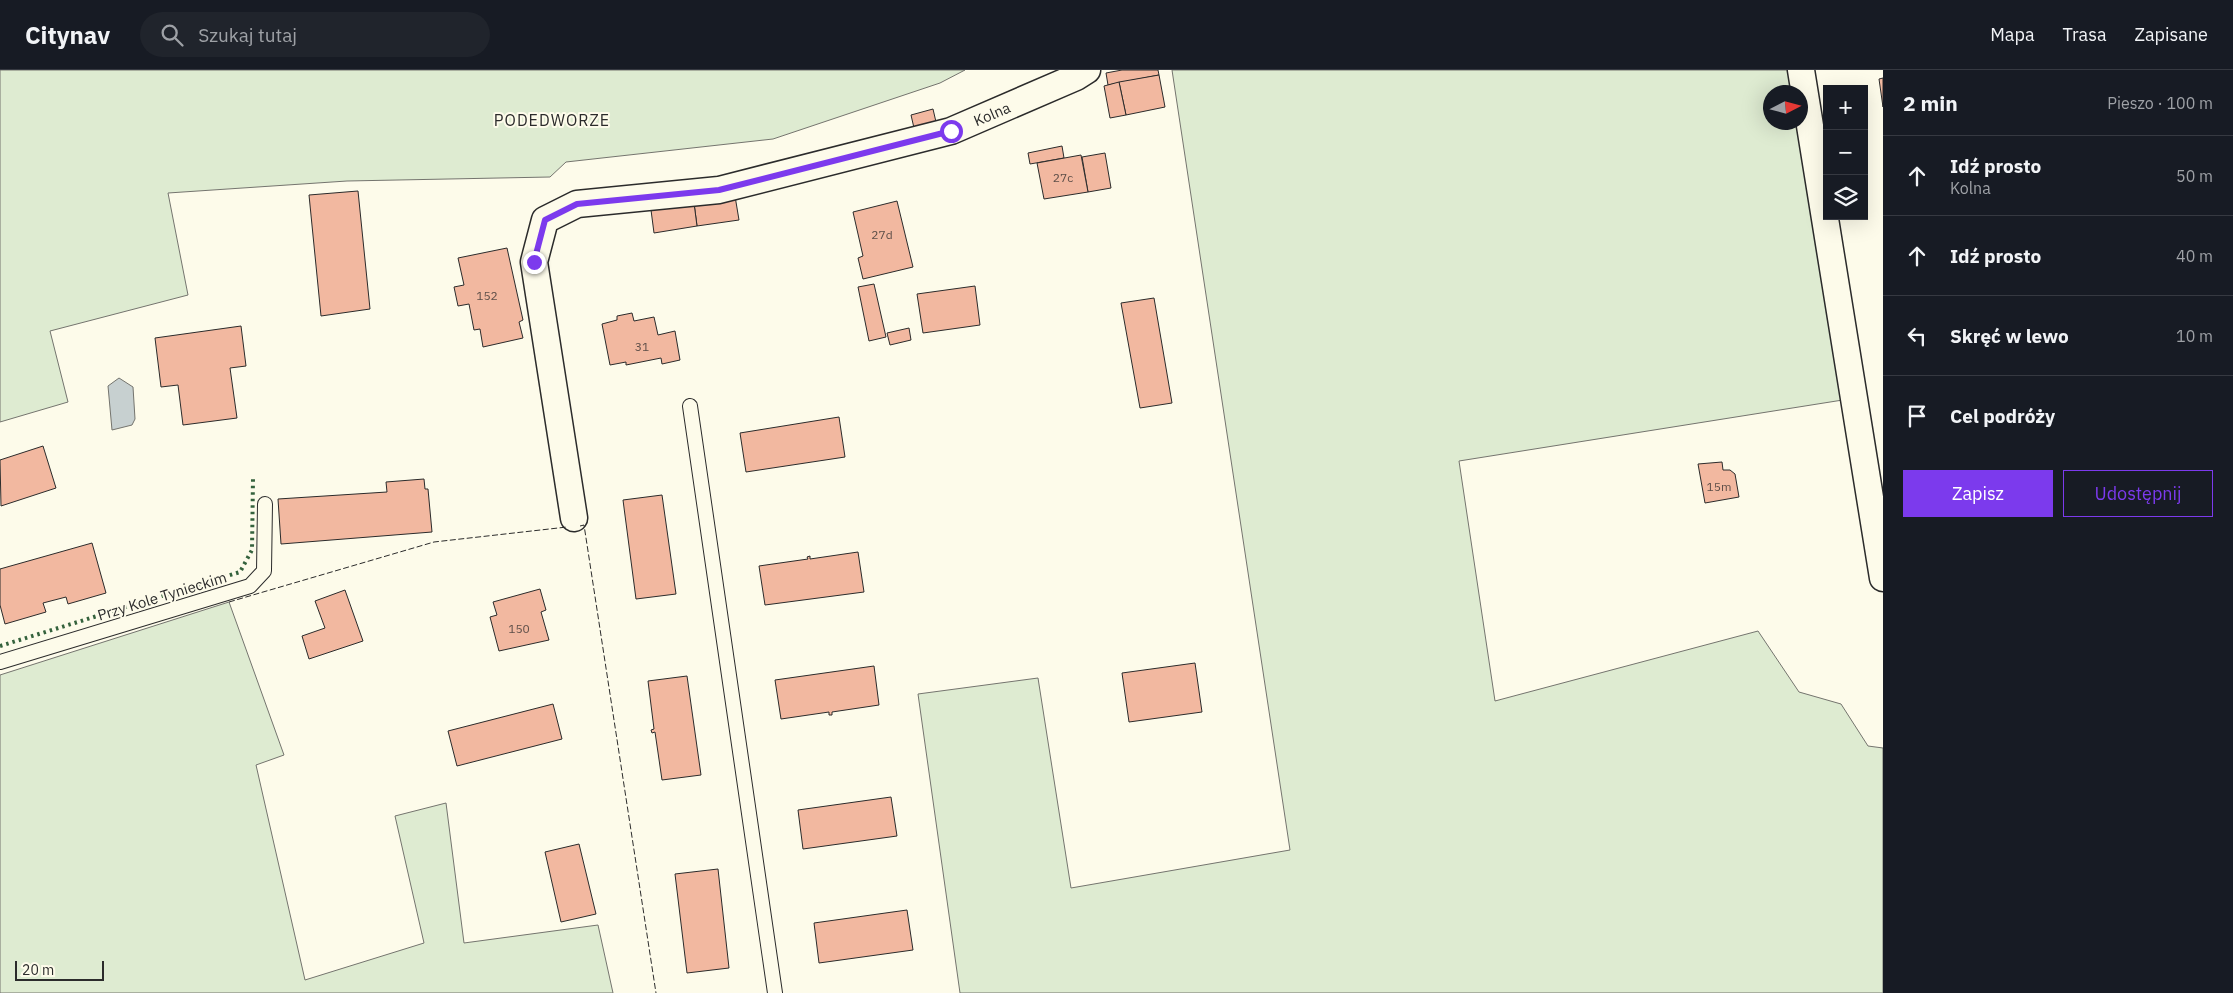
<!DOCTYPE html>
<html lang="pl">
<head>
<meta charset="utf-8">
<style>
  :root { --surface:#171b24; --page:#20242c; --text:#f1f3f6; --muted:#9ea1a6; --line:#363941; --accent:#7c3aed }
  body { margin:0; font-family:"IBM Plex Sans",sans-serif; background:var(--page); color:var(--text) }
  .controls { position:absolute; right:15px; top:15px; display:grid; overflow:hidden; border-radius:0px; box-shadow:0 5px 20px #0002 }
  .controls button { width:45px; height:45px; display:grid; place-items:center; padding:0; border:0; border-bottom:1px solid var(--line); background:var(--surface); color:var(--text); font:25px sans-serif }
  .compass { position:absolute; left:1763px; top:15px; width:45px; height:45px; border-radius:50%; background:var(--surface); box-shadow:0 5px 20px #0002; rotate:84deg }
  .scale { position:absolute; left:15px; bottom:12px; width:89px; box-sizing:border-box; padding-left:5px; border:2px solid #2b2b2b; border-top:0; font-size:14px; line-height:18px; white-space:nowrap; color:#2b2b2b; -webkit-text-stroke:4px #fdfbea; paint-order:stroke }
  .stop { position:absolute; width:15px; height:15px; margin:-11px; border:4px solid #7c3aed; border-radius:50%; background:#fff }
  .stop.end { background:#7c3aed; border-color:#fff; box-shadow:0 1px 5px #0008 }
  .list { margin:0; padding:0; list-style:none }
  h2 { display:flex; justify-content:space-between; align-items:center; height:65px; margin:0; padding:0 20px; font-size:21px }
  h2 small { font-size:16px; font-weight:400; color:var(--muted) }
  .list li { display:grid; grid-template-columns:32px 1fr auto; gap:15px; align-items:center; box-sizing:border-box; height:80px; padding:0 20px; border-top:1px solid var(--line) }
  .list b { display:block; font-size:19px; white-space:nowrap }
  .list p { margin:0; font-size:16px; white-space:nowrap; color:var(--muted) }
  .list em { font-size:16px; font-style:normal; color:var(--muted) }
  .actions { display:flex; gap:10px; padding:15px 20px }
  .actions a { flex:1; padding:11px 0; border:1px solid var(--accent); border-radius:0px; text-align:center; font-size:18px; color:var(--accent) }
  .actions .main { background:var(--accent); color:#fff }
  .icon { flex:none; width:28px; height:28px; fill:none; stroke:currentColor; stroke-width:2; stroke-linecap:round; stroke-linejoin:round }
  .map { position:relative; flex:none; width:1883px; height:923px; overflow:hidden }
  header { display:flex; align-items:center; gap:30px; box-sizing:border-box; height:70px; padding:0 25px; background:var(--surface); border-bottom:1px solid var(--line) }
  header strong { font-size:24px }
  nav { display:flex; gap:28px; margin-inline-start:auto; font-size:18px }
  .search { width:350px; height:45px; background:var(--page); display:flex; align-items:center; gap:12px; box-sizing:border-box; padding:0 18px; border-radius:28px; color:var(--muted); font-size:19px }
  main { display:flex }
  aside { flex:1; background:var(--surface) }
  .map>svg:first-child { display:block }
  .green { fill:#deebd1; stroke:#74746e }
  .water { fill:#c7d0d0; stroke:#74746e }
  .building { fill:#f2b8a0; stroke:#2b2b2b }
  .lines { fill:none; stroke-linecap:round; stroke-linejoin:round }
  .service-casing { stroke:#2b2b2b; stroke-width:16 }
  .minor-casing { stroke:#2b2b2b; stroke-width:29 }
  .service { stroke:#fdfbea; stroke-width:14 }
  .minor { stroke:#fdfbea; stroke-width:26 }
  .hedge { stroke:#34623c; stroke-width:4; stroke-dasharray:2.5 4; stroke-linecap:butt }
  .fence { stroke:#2b2b2b; stroke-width:1; stroke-dasharray:6 2.5; stroke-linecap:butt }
  .route { stroke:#7c3aed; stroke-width:6 }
  .labels { text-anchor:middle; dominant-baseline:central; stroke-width:4; stroke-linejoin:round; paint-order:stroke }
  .number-label { font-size:12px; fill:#5d4e48 }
  .street-label { font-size:15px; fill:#2b2b2b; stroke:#fdfbea }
  .neighbourhood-label { font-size:16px; letter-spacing:1px; fill:#2b2b2b; stroke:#fdfbea }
</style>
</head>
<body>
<header>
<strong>Citynav</strong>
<div class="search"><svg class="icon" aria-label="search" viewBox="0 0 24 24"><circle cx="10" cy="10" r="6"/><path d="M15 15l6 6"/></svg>Szukaj tutaj</div>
<nav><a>Mapa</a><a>Trasa</a><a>Zapisane</a></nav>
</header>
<main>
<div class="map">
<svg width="1883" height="923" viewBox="0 0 1883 923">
  <rect width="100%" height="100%" fill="#fdfbea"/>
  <!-- green -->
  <g class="green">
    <polygon points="0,0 965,0 940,13 773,69 566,92 550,107 347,111 168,123 188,225 50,261 68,332 0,352"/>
    <polygon points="1172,0 1793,0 1797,22 1770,22 1770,52 1800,52 1849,329 1459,391 1495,631 1758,561 1799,622 1841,634 1868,676 1883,678 1883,923 960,923 918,624 1038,608 1071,818 1290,780"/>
    <polygon points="229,532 284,685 256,695 305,910 424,873 395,746 446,733 464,873 598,855 613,923 0,923 0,605"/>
  </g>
  <!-- water -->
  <polygon class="water" points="119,308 133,317 135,349 132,355 112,360 108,316"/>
  <!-- building -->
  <g class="building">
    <polygon points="1122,0 1158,0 1159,5 1108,15 1106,3"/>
    <polygon points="1159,5 1165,37 1126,45 1119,12"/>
    <polygon points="1883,8 1883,37 1879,9"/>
    <polygon points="1119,12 1126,45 1110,48 1104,16"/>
    <polygon points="933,39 936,52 914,58 911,45"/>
    <polygon points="1062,76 1064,88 1030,94 1028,83"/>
    <polygon points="1105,83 1111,118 1088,122 1082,87"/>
    <polygon points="1081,85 1088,122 1044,129 1037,93"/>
    <polygon points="358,121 370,239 321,246 309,125"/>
    <polygon points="735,126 739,150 697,156 694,133"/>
    <polygon points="897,131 913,197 863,209 858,188 863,186 853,142"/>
    <polygon points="694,133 697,156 654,163 651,140"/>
    <polygon points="507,178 523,250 519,252 523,268 483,277 480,259 474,260 469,234 458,236 454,217 464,215 458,188"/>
    <polygon points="874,214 886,267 869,271 858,217"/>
    <polygon points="975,216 980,255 923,263 917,224"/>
    <polygon points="1154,228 1172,333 1140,338 1121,233"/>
    <polygon points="632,243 634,251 654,247 658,265 675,261 680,290 662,294 661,288 626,295 626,292 610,295 602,254 617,250 617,246"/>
    <polygon points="241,256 246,296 230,298 237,348 183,355 178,315 161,317 155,268"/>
    <polygon points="909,258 911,270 890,275 887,263"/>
    <polygon points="839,347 845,387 746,402 740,363"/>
    <polygon points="43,376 56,418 1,436 0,390"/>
    <polygon points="1722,392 1723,400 1730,400 1735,404 1739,427 1705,433 1698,394"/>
    <polygon points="424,409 425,419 428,419 432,462 281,474 278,429 387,422 386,412"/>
    <polygon points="662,425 676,524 636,529 623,430"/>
    <polygon points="92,473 106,523 68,534 66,527 43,533 46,542 5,554 0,535 0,499"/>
    <polygon points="858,482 864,522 765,535 759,496 808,489 807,487 810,486 810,489"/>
    <polygon points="540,519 546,540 541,542 549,570 499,581 490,547 497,545 493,532"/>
    <polygon points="345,520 363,571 309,589 302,566 325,558 315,531"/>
    <polygon points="1195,593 1202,642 1129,652 1122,603"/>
    <polygon points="874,596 879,635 832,642 832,645 829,645 829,642 781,649 775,610"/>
    <polygon points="687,606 701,705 662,710 655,662 652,663 651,660 654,659 648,611"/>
    <polygon points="553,634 562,669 457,696 448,661"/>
    <polygon points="891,727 897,766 803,779 798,740"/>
    <polygon points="579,774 596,844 561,852 545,782"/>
    <polygon points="718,799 729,898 687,903 675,804"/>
    <polygon points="907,840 913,880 819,893 814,853"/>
  </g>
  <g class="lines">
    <defs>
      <g id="service">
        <polyline points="690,336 775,923"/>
        <polyline points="0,592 250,516 264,501 265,434"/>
      </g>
      <g id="minor">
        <polyline points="1801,0 1883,508"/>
        <polyline points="574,448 534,192 545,150 577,134 719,120 951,61 1076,7 1087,0"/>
      </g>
    </defs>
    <!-- service casing -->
    <use href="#service" class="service-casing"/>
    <!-- minor casing -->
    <use href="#minor" class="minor-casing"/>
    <!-- service -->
    <use href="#service" class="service"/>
    <!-- minor -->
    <use href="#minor" class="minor"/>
    <!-- hedge -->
    <polyline class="hedge" points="0,576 240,502 252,480 253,409"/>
    <!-- fence -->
    <g class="fence">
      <polyline points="580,456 584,455 656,923"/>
      <polyline points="229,532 434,472 567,457"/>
    </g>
  </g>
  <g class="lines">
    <!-- route -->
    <polyline class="route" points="534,192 545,150 577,134 719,120 951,61"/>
  </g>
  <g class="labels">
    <!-- number labels -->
    <g class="number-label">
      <text x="1063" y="107">27c</text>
      <text x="882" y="164">27d</text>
      <text x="487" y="225">152</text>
      <text x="642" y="276">31</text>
      <text x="1719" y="416">15m</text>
      <text x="519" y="558">150</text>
    </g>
    <!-- street labels -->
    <g class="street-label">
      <text transform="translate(992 44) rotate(-23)">Kolna</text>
      <text transform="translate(162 526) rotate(-17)">Przy Kole Tynieckim</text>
    </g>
    <!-- neighbourhood labels -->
    <g class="neighbourhood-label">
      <text x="552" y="50">PODEDWORZE</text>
    </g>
  </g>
</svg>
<div class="controls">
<button>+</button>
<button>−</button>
<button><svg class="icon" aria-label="layers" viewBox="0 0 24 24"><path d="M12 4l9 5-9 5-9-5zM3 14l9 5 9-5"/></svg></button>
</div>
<svg class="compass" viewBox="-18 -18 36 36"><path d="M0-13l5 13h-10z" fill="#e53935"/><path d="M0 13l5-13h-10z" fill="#9ea1a6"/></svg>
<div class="scale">20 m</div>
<div class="stop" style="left:951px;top:61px"></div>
<div class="stop end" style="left:534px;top:192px"></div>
</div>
<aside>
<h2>2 min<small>Pieszo · 100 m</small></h2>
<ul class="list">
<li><svg class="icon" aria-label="ahead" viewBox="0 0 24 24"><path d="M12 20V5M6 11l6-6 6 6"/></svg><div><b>Idź prosto</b><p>Kolna</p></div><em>50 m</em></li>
<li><svg class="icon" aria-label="ahead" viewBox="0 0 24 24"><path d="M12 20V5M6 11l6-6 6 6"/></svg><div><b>Idź prosto</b></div><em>40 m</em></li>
<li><svg class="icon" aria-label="left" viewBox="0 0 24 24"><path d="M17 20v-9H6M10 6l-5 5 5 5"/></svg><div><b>Skręć w lewo</b></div><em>10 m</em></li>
<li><svg class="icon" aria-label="arrive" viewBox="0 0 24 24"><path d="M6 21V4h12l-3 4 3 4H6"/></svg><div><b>Cel podróży</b></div></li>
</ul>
<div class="actions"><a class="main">Zapisz</a><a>Udostępnij</a></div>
</aside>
</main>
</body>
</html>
